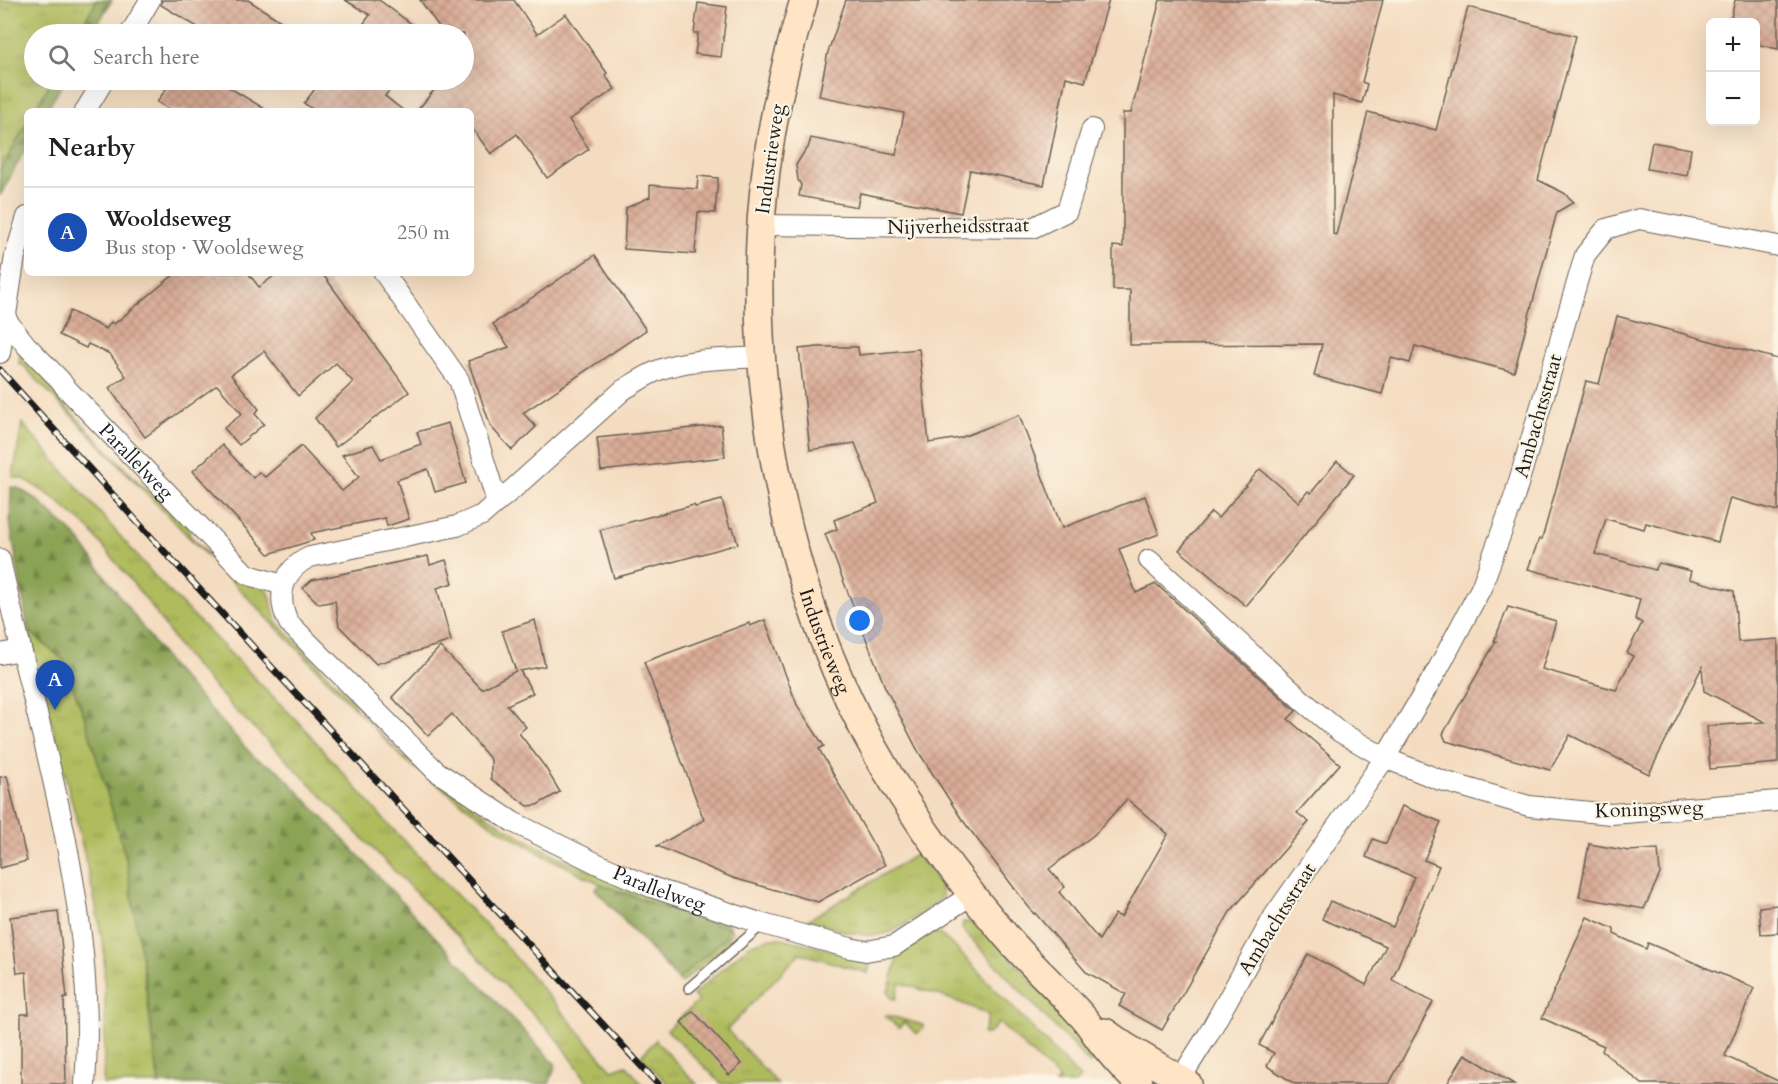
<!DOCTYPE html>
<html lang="en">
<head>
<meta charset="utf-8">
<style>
  :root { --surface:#fff; --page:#f2f2f2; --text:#202124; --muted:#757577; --line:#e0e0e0; --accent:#1a73e8 }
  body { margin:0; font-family:Cardo,serif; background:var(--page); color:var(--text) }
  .controls { position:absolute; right:18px; top:18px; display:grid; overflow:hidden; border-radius:9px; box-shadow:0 6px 24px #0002 }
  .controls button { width:54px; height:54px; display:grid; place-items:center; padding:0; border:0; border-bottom:2px solid var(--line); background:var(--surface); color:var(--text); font:30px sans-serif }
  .you { position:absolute; left:860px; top:621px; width:21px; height:21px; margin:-15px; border:4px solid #fff; border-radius:50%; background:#1a73e8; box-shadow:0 0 0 9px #1a73e833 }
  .badge { display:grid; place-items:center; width:39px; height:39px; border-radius:50%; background:var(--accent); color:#fff; font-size:20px; font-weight:700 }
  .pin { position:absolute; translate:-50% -50px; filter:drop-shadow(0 2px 3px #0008) }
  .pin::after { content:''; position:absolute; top:32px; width:21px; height:18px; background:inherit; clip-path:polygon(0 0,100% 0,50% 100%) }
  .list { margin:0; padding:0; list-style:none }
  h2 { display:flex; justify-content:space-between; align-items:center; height:78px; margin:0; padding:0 24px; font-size:26px }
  h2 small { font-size:20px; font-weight:400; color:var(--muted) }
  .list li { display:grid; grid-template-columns:39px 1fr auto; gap:18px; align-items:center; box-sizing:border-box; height:90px; padding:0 24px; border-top:2px solid var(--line) }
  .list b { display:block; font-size:22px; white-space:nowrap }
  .list p { margin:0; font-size:20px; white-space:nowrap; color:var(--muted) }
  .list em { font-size:20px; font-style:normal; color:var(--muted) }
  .icon { flex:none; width:33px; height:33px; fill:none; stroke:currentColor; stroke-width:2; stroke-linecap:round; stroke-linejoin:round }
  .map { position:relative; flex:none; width:1778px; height:1084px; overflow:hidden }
  .search { position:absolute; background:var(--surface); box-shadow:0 6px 24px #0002; left:24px; top:24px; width:450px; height:66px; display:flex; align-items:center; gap:15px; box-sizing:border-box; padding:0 21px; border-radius:33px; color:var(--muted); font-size:22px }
  .panel { position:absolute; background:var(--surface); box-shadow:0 6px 24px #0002; left:24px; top:108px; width:450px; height:168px; border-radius:9px }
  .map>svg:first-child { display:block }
  .grass { fill:url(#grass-tufts); stroke:#666c3c; stroke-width:1.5 }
  .forest { fill:url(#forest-firs); stroke:#546038; stroke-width:1.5 }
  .building { fill:url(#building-cross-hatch); fill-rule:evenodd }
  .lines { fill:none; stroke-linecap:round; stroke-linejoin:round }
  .lane-casing { stroke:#685f55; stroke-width:12 }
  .street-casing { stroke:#685f55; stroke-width:22 }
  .secondary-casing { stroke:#685f55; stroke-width:30 }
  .lane { stroke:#fff; stroke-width:9 }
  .street { stroke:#fff; stroke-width:20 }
  .secondary { stroke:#ffe4c6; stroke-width:27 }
  .rail-casing { stroke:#1c1c1c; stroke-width:7 }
  .rail { stroke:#fcf5e5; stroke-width:4.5; stroke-dasharray:14; stroke-linecap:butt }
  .labels { text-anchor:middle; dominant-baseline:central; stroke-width:4.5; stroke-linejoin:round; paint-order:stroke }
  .street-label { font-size:20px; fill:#1c1c1c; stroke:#fcf5e5 }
</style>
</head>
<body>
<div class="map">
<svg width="1778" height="1084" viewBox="0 0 1778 1084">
  <defs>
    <pattern id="grass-tufts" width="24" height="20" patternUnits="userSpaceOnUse" patternTransform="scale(1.5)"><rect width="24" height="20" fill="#afbb5d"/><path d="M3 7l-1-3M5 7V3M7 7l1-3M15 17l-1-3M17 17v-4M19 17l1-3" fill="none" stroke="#96a050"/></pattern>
    <pattern id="forest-firs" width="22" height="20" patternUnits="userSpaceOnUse" patternTransform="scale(1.5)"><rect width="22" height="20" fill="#8ba354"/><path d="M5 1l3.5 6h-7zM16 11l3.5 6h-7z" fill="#718445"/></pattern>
    <pattern id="building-cross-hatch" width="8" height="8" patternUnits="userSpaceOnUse" patternTransform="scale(1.5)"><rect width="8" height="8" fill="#d9ac96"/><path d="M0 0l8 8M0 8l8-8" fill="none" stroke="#ba9381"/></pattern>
  </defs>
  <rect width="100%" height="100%" fill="#fcf5e5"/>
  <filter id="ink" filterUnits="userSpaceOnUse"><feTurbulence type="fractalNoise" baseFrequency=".0167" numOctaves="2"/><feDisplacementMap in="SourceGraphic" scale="12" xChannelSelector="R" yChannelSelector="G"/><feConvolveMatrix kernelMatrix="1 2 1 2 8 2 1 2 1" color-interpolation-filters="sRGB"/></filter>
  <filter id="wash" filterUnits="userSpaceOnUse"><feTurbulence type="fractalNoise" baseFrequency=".008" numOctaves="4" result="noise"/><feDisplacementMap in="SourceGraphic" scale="24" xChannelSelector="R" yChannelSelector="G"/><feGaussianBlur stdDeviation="1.35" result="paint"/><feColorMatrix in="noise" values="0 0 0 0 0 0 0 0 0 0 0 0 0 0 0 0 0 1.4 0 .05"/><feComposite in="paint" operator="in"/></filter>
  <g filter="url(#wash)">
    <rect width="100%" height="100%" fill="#f4dcc0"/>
    <!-- grass -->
    <g class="grass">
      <polygon points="0,0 97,0 77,34 34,34 34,80 52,80 34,111 27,111 27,123 0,171"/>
      <path d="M20 351 58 386V398L144 488H154L190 527 189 535 228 575C238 575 267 585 270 595 273 605 272 614 278 623L355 703V708L404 758 411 759C463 802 519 840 581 867 628 888 678 905 727 922L732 932 723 947 681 983 678 980 725 938 650 902 601 884 545 856 489 823 407 762 57 401 22 364H19Z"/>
      <polygon points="22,423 159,581 304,728 386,822 504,944 612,1070 626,1065 642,1084 589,1084 560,1042 284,757 234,709 184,654 149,603 89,529 51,496 24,479 13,477"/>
      <polygon points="28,630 63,660 85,718 115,817 126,858 137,925 159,1084 103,1084 105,1024 104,949 94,897 74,810"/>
      <path d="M917 854 940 883 942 896 938 901C923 911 907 925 891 932 864 942 833 927 808 920Z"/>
      <polygon points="963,922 970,922 983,928 1097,1049 1090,1064 962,929"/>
      <path d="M932 933 940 934 956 948 1080 1078 1075 1084H1055L1059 1079 999 1023 988 1034H983L989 1015C960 1001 931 992 900 983L896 999 891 998 888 992 899 953Z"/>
      <polygon points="771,938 781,938 870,959 871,962 868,973 800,953 727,1030 778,1084 722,1084 667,1030 698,1001 693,995 749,945"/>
      <polygon points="887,1015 923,1025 923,1028 917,1034 904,1022 899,1028 885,1016"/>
      <polygon points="656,1040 656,1041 697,1084 668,1084 641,1056"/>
    </g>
    <!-- forest -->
    <g class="forest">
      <polygon points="97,0 112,0 92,34 77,34"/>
      <polygon points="52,80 65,80 46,111 34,111"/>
      <polygon points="27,123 27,146 0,196 0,171"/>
      <polygon points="11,487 18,488 36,499 76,536 170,665 255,758 278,770 556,1065 549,1084 159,1084 146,986 126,858 85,718 63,660 28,630 10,523"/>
      <polygon points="601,884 650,903 729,927 725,938 678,980 595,889"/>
    </g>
    <g id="blocks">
      <!-- building -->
      <g class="building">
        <polygon points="162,0 248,0 301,34 267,34 252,25 246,34 200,34 201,29 161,5"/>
        <polygon points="345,0 379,0 425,34 356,34 370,15"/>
        <polygon points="420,0 514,0 537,34 566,14 607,73 605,75 615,89 569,120 589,149 547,178 517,134 491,154 471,127 471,111 417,111 439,84 443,89 454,80 464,80 464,72 468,69 464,63 464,34 444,34"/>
        <polygon points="846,0 1109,0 1085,82 1066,77 1044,185 970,170 961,213 860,193 857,207 799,196 801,185 798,180 796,165 804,152 808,148 811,138 896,155 904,113 819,96 828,52"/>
        <polygon points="1160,0 1383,0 1362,82 1367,84 1362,103 1333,95 1333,234 1336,235 1368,112 1436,130 1468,7 1576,36 1538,180 1564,193 1574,202 1557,212 1514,372 1415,346 1410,363 1391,358 1382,394 1314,376 1322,344 1130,345 1130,290 1113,290 1113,246 1123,247 1123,113 1131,113"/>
        <polygon points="1735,0 1778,0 1778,49 1755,44 1755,22 1730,22"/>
        <polygon points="698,3 727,7 721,57 695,54 698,33 694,33"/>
        <polygon points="172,80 217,80 268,111 172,111 157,102"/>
        <polygon points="322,80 397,80 385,96 404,111 315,111 304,103"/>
        <polygon points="1652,142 1691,149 1687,176 1647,169"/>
        <polygon points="698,176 718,178 715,213 698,212 695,254 624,249 626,208 650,197 650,185 697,189"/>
        <polygon points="595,255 646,330 523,413 536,427 512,450 491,427 468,361 509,347 493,324"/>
        <polygon points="176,273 248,273 259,287 278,273 322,273 409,392 336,447 315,418 353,382 336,363 298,396 264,351 231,375 259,409 255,414 264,424 239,445 224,428 242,414 217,385 145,437 109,388 126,376 110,354 88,344 86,348 59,335 70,311 106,329 111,322 114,324"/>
        <polygon points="1617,316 1778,359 1778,511 1730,498 1718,542 1646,523 1644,529 1606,519 1595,554 1655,570 1659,563 1691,571 1689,579 1734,591 1738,642 1778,639 1778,763 1710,769 1707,726 1765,722 1704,691 1702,667 1649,774 1570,735 1550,770 1446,741 1443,734 1496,641 1494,641 1508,607 1556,621 1542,669 1616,690 1633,656 1627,653 1642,623 1635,619 1640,599 1528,569 1539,539 1542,539 1586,381 1599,384"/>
        <path d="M818 347H858L859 355 919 349 929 443 960 438 1019 415 1062 528 1145 496 1159 534 1119 549 1136 593 1156 584 1296 711 1288 719 1340 764 1297 813 1309 822 1230 912 1162 1030 1119 1006 1126 994 1086 972 1035 913 1034 914 961 818 918 751 885 687 825 534 837 529 834 520 878 503 855 443 810 450 799 349ZM1127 799 1168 834 1121 917 1115 914 1099 940 1059 892 1065 887 1049 869 1095 834Z"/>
        <polygon points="448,423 466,483 435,492 428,469 397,480 409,519 387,526 385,518 311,533 314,540 269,554 193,471 222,445 253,478 259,472 265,477 301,446 342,491 359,477 342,455 373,445 381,459 421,444 417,432"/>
        <polygon points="721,425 725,457 601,471 597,438"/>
        <polygon points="1337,461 1354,475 1246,606 1179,550 1211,512 1218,518 1260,469 1299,502 1308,491 1311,493"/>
        <polygon points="722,500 730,528 733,528 738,544 614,578 600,530 694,505 695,507"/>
        <polygon points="428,556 430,565 446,560 453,583 437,588 451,641 376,664 339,626 335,601 319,604 303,588 312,580"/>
        <polygon points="535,620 545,666 520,671 533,693 507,705 526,727 519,733 545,767 560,792 537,805 528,806 491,779 491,760 452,714 428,736 392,697 440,647 482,689 516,671 502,631"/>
        <polygon points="765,620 797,705 824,746 819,749 885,865 818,902 733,878 657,846 704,820 644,662 749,623 750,626"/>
        <polygon points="7,776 27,861 0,868 0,777"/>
        <polygon points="1402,806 1441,822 1424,860 1439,866 1392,980 1433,1002 1389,1084 1295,1084 1267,1066 1274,1053 1259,1045 1308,954 1366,985 1386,946 1322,919 1330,901 1393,927 1414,877 1366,857 1373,839 1386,844"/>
        <polygon points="1589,844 1629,851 1658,849 1660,874 1644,909 1579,897"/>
        <polygon points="1778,905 1778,933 1761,934 1759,907"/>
        <polygon points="58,911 67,998 64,998 66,1084 21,1084 21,1014 29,1014 26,972 17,973 10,917"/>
        <polygon points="1587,917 1614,929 1614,934 1646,949 1648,943 1754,988 1725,1056 1778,1081 1778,1084 1642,1084 1602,1051 1604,1046 1542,1018"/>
        <polygon points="693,1011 742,1064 729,1075 681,1022"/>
        <polygon points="1465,1054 1514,1084 1447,1084"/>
      </g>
    </g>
  </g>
  <g filter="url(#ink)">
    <use href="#blocks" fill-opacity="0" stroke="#685f55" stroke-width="1.5"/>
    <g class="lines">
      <defs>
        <polyline id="lane" points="689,988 763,924"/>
        <g id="street">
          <polyline points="130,34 150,0"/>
          <polyline points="85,111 104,80"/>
          <polyline points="761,225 1032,228 1067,211 1092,129"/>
          <path d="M384 273 459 380 497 502 513 489 623 390C635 383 646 375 659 370 690 358 728 359 761 357"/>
          <path id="s1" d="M4 317 26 345 61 381 65 387 244 572 252 576 283 585"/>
          <polyline points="0,353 15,256 27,217"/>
          <path id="s2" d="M497 502 482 515 457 526 310 557C283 569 275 597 289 623L436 771 513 822 598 864 651 887 763 924 850 948 866 951 894 946 971 895"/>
          <path d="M0 559C37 730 99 907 85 1084"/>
          <polyline points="1149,560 1304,702 1340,732 1385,758 1440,780 1529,806 1611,814 1778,801"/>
          <polyline points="0,654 21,650"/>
          <polyline points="1177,1084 1208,1035 1274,916 1385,758 1438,669 1481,588 1514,498 1585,255 1606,229 1639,219 1778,246"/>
        </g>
        <g id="secondary">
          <path id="s3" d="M804 0C787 56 773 113 766 171 740 381 787 617 902 796 933 845 968 892 1006 936 1030 964 1057 988 1081 1015 1088 1022 1093 1031 1099 1039 1111 1055 1125 1070 1139 1084"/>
          <polyline points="1105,1032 1123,1045 1188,1084"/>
        </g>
      </defs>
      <!-- lane casing -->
      <use href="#lane" class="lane-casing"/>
      <!-- street casing -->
      <use href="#street" class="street-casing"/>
      <!-- secondary casing -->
      <use href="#secondary" class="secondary-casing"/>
      <!-- lane -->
      <use href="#lane" class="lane"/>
      <!-- street -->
      <use href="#street" class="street"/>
      <!-- secondary -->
      <use href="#secondary" class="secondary"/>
      <defs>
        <polyline id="rail" points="0,370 151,537 658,1084"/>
      </defs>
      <!-- rail casing -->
      <use href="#rail" class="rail-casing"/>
      <!-- rail -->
      <use href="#rail" class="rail"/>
    </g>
  </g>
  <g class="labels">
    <!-- street labels -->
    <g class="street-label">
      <text transform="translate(770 159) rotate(-82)">Industrieweg</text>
      <text transform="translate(958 226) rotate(-1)">Nijverheidsstraat</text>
      <text transform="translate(1538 416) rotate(-74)">Ambachtsstraat</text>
      <text stroke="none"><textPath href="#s1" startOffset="196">Parallelweg</textPath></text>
      <text stroke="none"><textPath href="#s3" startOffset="654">Industrieweg</textPath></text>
      <text transform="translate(1649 809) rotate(-2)">Koningsweg</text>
      <text stroke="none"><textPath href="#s2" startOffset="738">Parallelweg</textPath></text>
      <text transform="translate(1277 919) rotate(-58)">Ambachtsstraat</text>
    </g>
  </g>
</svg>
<div class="controls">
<button>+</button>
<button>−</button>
</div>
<div class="you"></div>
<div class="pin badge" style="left:55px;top:710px;background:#1a4fb4">A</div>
<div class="search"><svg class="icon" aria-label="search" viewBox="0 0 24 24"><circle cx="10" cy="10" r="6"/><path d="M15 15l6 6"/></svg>Search here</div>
<section class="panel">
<h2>Nearby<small></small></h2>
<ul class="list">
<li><span class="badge" style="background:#1a4fb4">A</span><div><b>Wooldseweg</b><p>Bus stop · Wooldseweg</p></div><em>250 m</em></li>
</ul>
</section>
</div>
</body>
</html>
